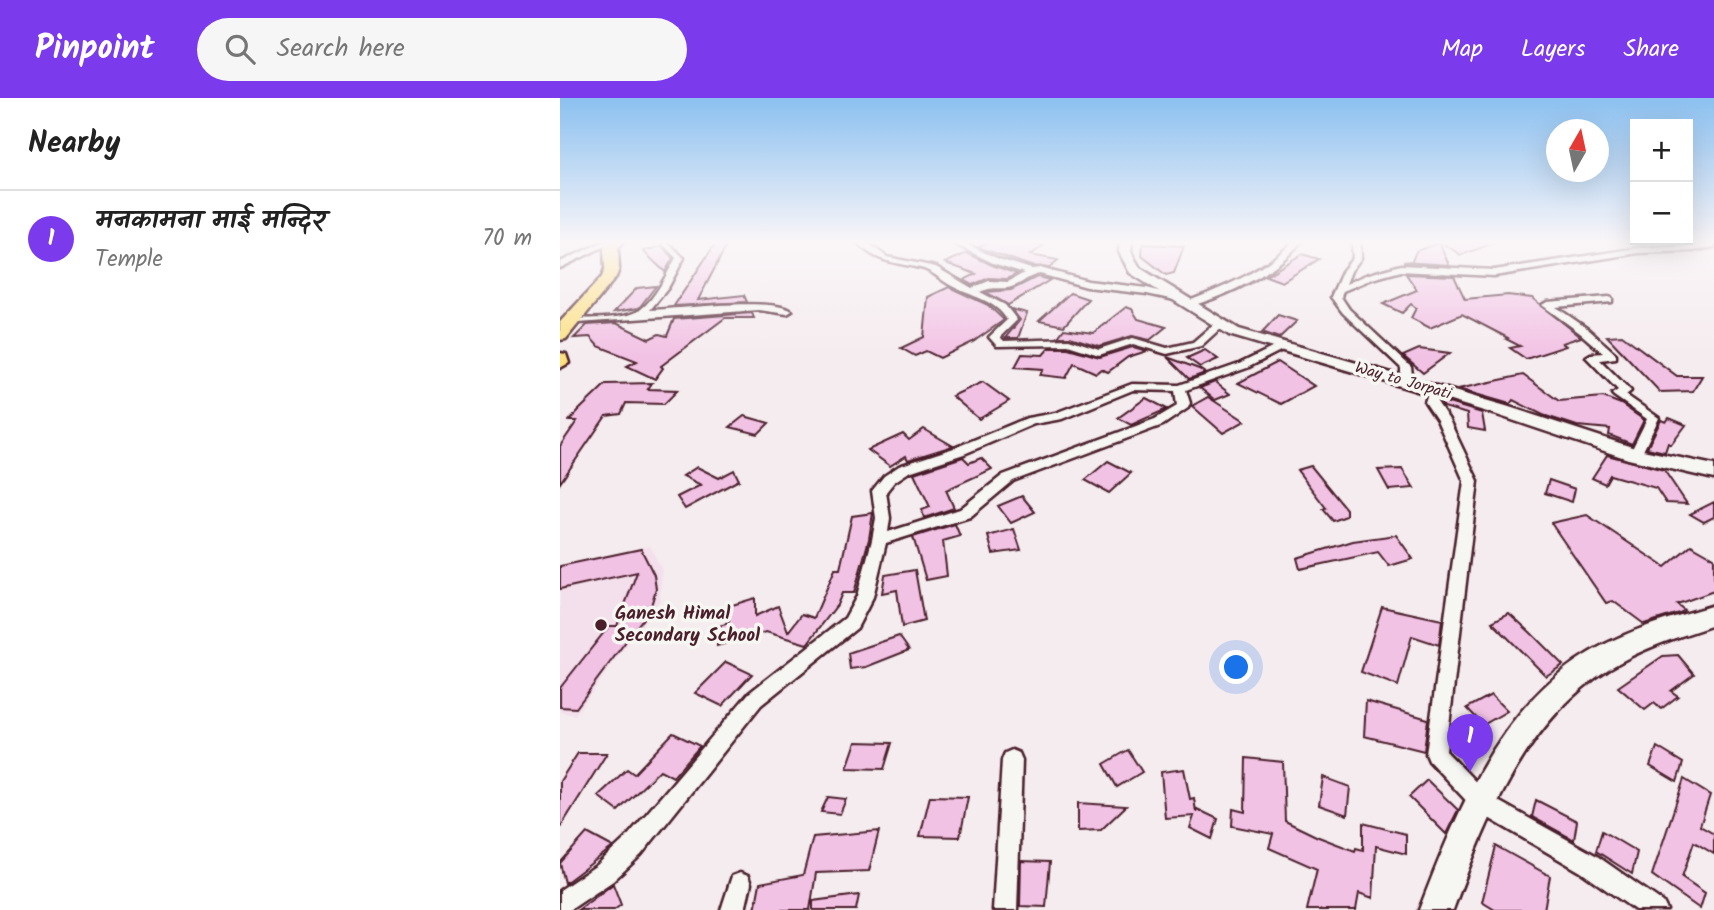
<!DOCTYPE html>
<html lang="en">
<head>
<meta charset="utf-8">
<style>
  :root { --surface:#fff; --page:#f6f6f6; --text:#222; --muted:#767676; --line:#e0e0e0; --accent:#7c3aed }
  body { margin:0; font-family:Kalam,"Playpen Sans Deva",sans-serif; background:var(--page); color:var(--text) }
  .controls { position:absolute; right:21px; top:21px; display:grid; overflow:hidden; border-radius:0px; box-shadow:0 7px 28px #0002 }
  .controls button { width:63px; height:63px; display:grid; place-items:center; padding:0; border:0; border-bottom:2px solid var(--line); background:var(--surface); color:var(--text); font:35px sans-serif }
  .compass { position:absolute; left:986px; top:21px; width:63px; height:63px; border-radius:50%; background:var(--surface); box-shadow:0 7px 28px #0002; rotate:9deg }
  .you { position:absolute; left:677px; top:570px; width:24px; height:24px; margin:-18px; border:5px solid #fff; border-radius:50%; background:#1a73e8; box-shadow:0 0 0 10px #1a73e833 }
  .badge { display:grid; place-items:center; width:46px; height:46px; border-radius:50%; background:var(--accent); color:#fff; font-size:23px; font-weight:700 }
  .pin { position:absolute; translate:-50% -58px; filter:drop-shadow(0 2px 4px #0008) }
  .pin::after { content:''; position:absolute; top:37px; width:24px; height:21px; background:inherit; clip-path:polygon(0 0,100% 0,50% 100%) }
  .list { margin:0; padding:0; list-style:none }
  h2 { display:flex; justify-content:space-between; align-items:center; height:91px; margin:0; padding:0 28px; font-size:30px }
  h2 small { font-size:23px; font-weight:400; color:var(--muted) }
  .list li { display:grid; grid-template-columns:46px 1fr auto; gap:21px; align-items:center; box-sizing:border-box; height:98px; padding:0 28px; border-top:2px solid var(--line) }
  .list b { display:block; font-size:26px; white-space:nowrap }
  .list p { margin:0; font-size:23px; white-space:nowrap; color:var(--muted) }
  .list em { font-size:23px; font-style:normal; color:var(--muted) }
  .icon { flex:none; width:38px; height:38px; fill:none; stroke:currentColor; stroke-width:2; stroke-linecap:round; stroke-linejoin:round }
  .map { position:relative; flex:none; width:1154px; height:812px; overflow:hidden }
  header { display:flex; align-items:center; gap:42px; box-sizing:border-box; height:98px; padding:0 35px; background:var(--accent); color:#fff }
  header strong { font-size:33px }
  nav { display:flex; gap:38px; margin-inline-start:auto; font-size:24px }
  .search { width:490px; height:63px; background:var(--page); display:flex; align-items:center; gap:18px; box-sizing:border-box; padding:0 24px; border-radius:38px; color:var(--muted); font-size:26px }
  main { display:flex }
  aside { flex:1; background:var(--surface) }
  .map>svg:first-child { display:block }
  .built { fill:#f4dfec }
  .building { fill:#f2c2e4; stroke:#4a1f2b; stroke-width:2 }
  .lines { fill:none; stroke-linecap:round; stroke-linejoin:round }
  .street-casing { stroke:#4a1f2b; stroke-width:5 }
  .secondary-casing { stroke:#4a1f2b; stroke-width:5 }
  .primary-casing { stroke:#4a1f2b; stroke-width:5 }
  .street { fill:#f6f6f2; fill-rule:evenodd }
  .secondary { fill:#f6f6f2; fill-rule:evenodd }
  .primary { fill:#fde080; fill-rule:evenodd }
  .poi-dot { fill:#4a1f2b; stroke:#f6f6f2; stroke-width:2.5 }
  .labels { text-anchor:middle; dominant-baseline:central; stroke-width:7; stroke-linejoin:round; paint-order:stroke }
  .far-street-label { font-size:16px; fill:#4a1f2b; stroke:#f6f6f2 }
  .poi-label { font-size:19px; font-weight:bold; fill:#4a1f2b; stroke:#f6f6f2; text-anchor:start }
</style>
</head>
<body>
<header>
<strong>Pinpoint</strong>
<div class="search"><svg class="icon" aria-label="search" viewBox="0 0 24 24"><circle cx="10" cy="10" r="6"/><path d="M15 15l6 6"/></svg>Search here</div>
<nav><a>Map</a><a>Layers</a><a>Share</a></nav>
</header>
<main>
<aside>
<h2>Nearby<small></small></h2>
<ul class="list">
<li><span class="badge">1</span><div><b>मनकामना माई मन्दिर</b><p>Temple</p></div><em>70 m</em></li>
</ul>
</aside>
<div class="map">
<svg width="1154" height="812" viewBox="0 0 1154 812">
  <rect width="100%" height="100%" fill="#f5ecef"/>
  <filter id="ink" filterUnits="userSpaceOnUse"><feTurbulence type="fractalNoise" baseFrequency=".0143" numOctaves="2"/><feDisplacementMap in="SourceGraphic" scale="14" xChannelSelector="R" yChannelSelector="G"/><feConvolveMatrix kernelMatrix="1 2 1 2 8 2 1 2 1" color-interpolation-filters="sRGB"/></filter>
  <g filter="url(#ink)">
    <!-- built -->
    <polygon class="built" points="90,448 102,472 100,502 15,617 0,614 0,467"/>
    <!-- building -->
    <g class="building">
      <polygon points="157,143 169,143 138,202 184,197 187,204 114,208"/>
      <polygon points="430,143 461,143 484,148 470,157 498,162 489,170 471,168 418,149"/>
      <polygon points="879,143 934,143 934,145 901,157"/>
      <polygon points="879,145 889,167 843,164 852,163 856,153"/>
      <polygon points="583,146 624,148 614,175 606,177 582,158"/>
      <polygon points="102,148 113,160 105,174 83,153"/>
      <polygon points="407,155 432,167 457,176 447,181 429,180 412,187 404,182 416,176 385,165"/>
      <polygon points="742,156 759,161 722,184 706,178"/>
      <polygon points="846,176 894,178 905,201 948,197 972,200 1021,239 1002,245 1006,248 966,261 950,250 960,248 946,241 948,240 902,216 870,230 851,220 856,210 851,206 842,215 823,206 857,192"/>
      <polygon points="477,179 490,182 448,207 426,194 451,192"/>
      <polygon points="96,188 79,210 54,214 77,190"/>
      <polygon points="389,189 428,207 444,222 413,244 380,260 366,253 355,258 341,250 364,239 368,199"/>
      <polygon points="510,195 528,201 504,228 479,223"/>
      <polygon points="566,209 572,211 578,221 606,229 590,242 572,238 539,248 510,239 498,239 504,231 533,235"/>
      <polygon points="451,211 467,215 458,240 445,240 460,222"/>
      <polygon points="192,215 194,220 165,220 101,268 103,270 95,281 67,268 77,263 38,248 30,239 14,240 27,227 56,225 89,241 99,236 107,238 114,221"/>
      <polygon points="718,217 737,223 719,240 702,234"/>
      <polygon points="1062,237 1117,278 1142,278 1133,293 1100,294 1047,238"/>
      <polygon points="573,249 587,253 568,259 548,274 541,271 536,275 514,265 506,280 480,277 483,271 455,269 462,256 483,257 489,250 508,250 540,259"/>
      <polygon points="859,251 890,255 863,275 843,258"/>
      <polygon points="645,252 658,261 640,269 627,260"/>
      <polygon points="607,259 639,271 645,275 629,281"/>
      <polygon points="718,264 754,288 721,306 678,285"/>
      <polygon points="963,277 999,303 1043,299 1061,306 1084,322 1072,346 1049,337 1050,331 1017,328 983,317 953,302 950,306 898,291"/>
      <polygon points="423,284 449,303 419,321 392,298"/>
      <polygon points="655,284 670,296 655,302 640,290"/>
      <polygon points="92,285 88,291 118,292 104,306 66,305 61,316 46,318 0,385 0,348 17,323 9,323 19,312 46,286"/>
      <polygon points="648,299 685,323 663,335 632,308"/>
      <polygon points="586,300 607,311 571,327 558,320"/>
      <polygon points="885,304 922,315 925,333 908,330 907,316 884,309 882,306"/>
      <polygon points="184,318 209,325 198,336 170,329"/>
      <polygon points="1109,320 1126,327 1111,347 1108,345 1105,354 1087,350 1101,322 1106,324"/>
      <polygon points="364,331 393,348 348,362 346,358 330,368 308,352 343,336 349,342"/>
      <polygon points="1047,357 1104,372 1127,406 1106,405 1096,390 1050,377 1045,386 1032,380"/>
      <polygon points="403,359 409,365 421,360 432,371 386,392 394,410 364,420 362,412 370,409 354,375"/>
      <polygon points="548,363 571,375 549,395 525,382"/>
      <polygon points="751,368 786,411 786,418 773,423 763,411 766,410 737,372"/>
      <polygon points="137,369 159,380 174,372 179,382 125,411 117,399 141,387 123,378"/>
      <polygon points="842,371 854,390 829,392 818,372"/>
      <polygon points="989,382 1015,391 1012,404 985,395"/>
      <polygon points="462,398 475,414 451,425 438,408"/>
      <polygon points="1154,404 1154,419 1144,424 1130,416"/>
      <polygon points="313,415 309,441 294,495 282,495 277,507 247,546 206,534 157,548 159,528 169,525 169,508 195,500 195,518 218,508 228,534 242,516 254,520 275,471 280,471 292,418"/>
      <polygon points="1027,417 1105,469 1131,447 1154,460 1154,493 1117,506 1124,512 1122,514 1084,526 1053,503 1046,505 991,425"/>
      <polygon points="395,426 400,438 383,443 387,478 366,482 353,439"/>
      <polygon points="454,431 461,452 433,456 428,438"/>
      <polygon points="836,437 853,461 829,468 818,454 740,471 737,460 793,443"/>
      <polygon points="81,451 94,477 96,491 90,511 16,610 0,609 0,590 49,528 57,528 77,474 0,491 0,468"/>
      <polygon points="355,472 364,523 342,529 337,492 322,495 325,477"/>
      <polygon points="822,509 882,522 879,547 852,538 838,588 801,574"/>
      <polygon points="949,515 970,534 1003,567 986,578 932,524"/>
      <polygon points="339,538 349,552 306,569 290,571 288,555"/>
      <polygon points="1118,557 1134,576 1111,593 1118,598 1101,611 1094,605 1085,612 1058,589 1103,558"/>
      <polygon points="166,564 192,576 162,608 135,595"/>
      <polygon points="931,597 947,613 923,627 907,610"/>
      <polygon points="806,603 868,621 864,653 804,638"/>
      <polygon points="113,635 140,648 113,679 100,672 58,713 38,698 67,671 74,676"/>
      <polygon points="296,644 332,645 324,671 287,670"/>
      <polygon points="1097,649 1123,665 1117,684 1090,668"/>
      <polygon points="568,652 582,674 557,689 544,666"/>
      <polygon points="18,655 47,655 0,730 0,683"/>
      <polygon points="686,660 723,664 725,723 756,738 795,753 796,750 803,752 803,725 846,736 846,756 816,748 813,800 799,795 796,812 747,812 757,771 709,750 713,736 672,728 673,711 685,714"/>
      <polygon points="624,671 630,701 634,700 636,714 637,711 658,721 652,741 630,730 634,718 605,720 601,674"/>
      <polygon points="763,679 790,689 787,717 759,707"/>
      <polygon points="1124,681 1150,697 1140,728 1154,736 1154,756 1134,744 1122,779 1145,795 1140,811 1092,777"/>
      <polygon points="867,682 898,712 886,736 849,699"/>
      <polygon points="370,698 408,699 400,739 360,738"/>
      <polygon points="268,699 286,701 280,716 261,714"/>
      <polygon points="976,702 1017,723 1014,742 972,719"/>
      <polygon points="518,705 566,708 541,732 518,733"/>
      <polygon points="319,733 309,773 256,775 250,812 195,812 200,785 243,777 253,739"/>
      <polygon points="1042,733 1077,754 1072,776 1036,753"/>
      <polygon points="27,735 53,749 5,785 0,765"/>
      <polygon points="936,748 990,778 984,812 935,812 922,804"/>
      <polygon points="461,763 490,764 486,809 460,808"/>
      <polygon points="53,786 61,807 54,812 18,812"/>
      <polygon points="299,797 296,812 253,812 253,803"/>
    </g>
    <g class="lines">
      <defs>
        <g id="street">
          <polygon points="45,143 55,143 0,170 0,164"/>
          <path d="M296 143H305L327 159 376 169 412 190 429 183 448 184 464 175 433 165 389 143H399L439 161 471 171 480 170 528 183 587 190 625 200 626 204C665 189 704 173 734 143H742C714 176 669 197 628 209L625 208 624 204 587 196 527 189 480 176C469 177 463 185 454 188 443 193 435 187 420 194L445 207 457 222 440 239 444 243 509 241 539 251 573 240 607 250 633 244 655 225 664 227 641 248 607 256 573 246 539 257 508 247 437 248 429 239 447 222C436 202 410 198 392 188 382 183 375 175 364 171 338 164 316 166 296 143Z"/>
          <polygon points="792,143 800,143 801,160 791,173 786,186 806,177 841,167 934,172 1078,150 1132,148 1154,145 1154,149 1132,153 1078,155 934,178 841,173 812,181 783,193 781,199 789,211 851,269 853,284 847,287 841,284 841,270 783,215 771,199 783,172 793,160"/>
          <path d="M107 144 124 160 108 190 90 212C120 211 210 199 232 213L227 216 199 212 4 226 3 224 8 221C26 220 67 222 80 212 96 200 106 177 116 160L103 146Z"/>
          <polygon points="1049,199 1052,200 1052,204 996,209 1028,231 1056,256 1056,260 1040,262 1071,293 1066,297 1099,320 1081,357 1075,361 1069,357 1087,321 1054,298 1052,296 1058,292 1026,259 1031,256 1043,255 1020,235 982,207 987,204"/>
          <path d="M722 245 727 248 726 250 687 270 626 292 630 305 628 310 603 327 453 383 410 419 326 445 313 499 297 530 201 607 81 757 53 783 10 812H0V792L37 767 65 741 189 595 285 520 297 498 312 442 316 420 312 393 324 378 339 368 394 350 467 320 495 315 572 286 619 287 679 266ZM573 292 615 293 617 308 595 321 443 377 400 411 328 434 330 420 326 394 334 384 349 374 404 356 474 326 502 321Z"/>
          <polygon points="875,289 881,292 877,304 889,322 918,383 886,653 929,698 1037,758 1103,804 1107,812 1075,812 1021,774 915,712 869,663 866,656 904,383 877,322 865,304 869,292"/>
          <polygon points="452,652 459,655 462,662 457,812 433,812 442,662 445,655"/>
          <polygon points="180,775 188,778 191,786 185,812 161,812 172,778"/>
        </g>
        <g id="secondary">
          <polygon points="560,143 572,143 571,154 580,170 679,231 946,308 1078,351 1154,367 1154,381 1068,361 934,316 669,237 570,175 559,154"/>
          <path d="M1154 507V527C1118 539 1082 550 1050 570 966 622 926 723 893 812H859C894 722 933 620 1016 563 1057 535 1107 521 1154 507Z"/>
        </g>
        <g id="primary">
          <polygon points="50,143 64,143 58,150 59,171 56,179 6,241 0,242 0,224 42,179 45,171 44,149"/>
          <polygon points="0,255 6,256 9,265 0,270"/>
        </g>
      </defs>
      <!-- street casing -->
      <use href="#street" class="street-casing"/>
      <!-- secondary casing -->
      <use href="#secondary" class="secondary-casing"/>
      <!-- primary casing -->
      <use href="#primary" class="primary-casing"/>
      <!-- street -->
      <use href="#street" class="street"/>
      <!-- secondary -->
      <use href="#secondary" class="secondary"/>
      <!-- primary -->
      <use href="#primary" class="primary"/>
    </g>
  </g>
  <!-- sky -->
  <linearGradient id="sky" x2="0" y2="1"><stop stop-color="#8bc0f0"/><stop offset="0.56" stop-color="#faf6f8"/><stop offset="1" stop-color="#faf6f8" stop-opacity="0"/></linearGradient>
  <rect width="1154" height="257" fill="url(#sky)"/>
  <!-- markers -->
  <circle class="poi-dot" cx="41" cy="527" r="7"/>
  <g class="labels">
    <!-- far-street labels -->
    <g class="far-street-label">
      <text transform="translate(843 283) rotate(16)">Way to Jorpati</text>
    </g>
    <!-- poi labels -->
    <g class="poi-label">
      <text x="55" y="516">Ganesh Himal<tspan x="55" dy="22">Secondary School</tspan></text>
    </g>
  </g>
</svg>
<div class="controls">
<button>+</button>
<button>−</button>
</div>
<svg class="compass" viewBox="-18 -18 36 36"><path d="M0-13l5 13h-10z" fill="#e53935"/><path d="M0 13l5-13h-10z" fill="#767676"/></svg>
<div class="you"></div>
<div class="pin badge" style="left:910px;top:674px">1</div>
</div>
</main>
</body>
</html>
